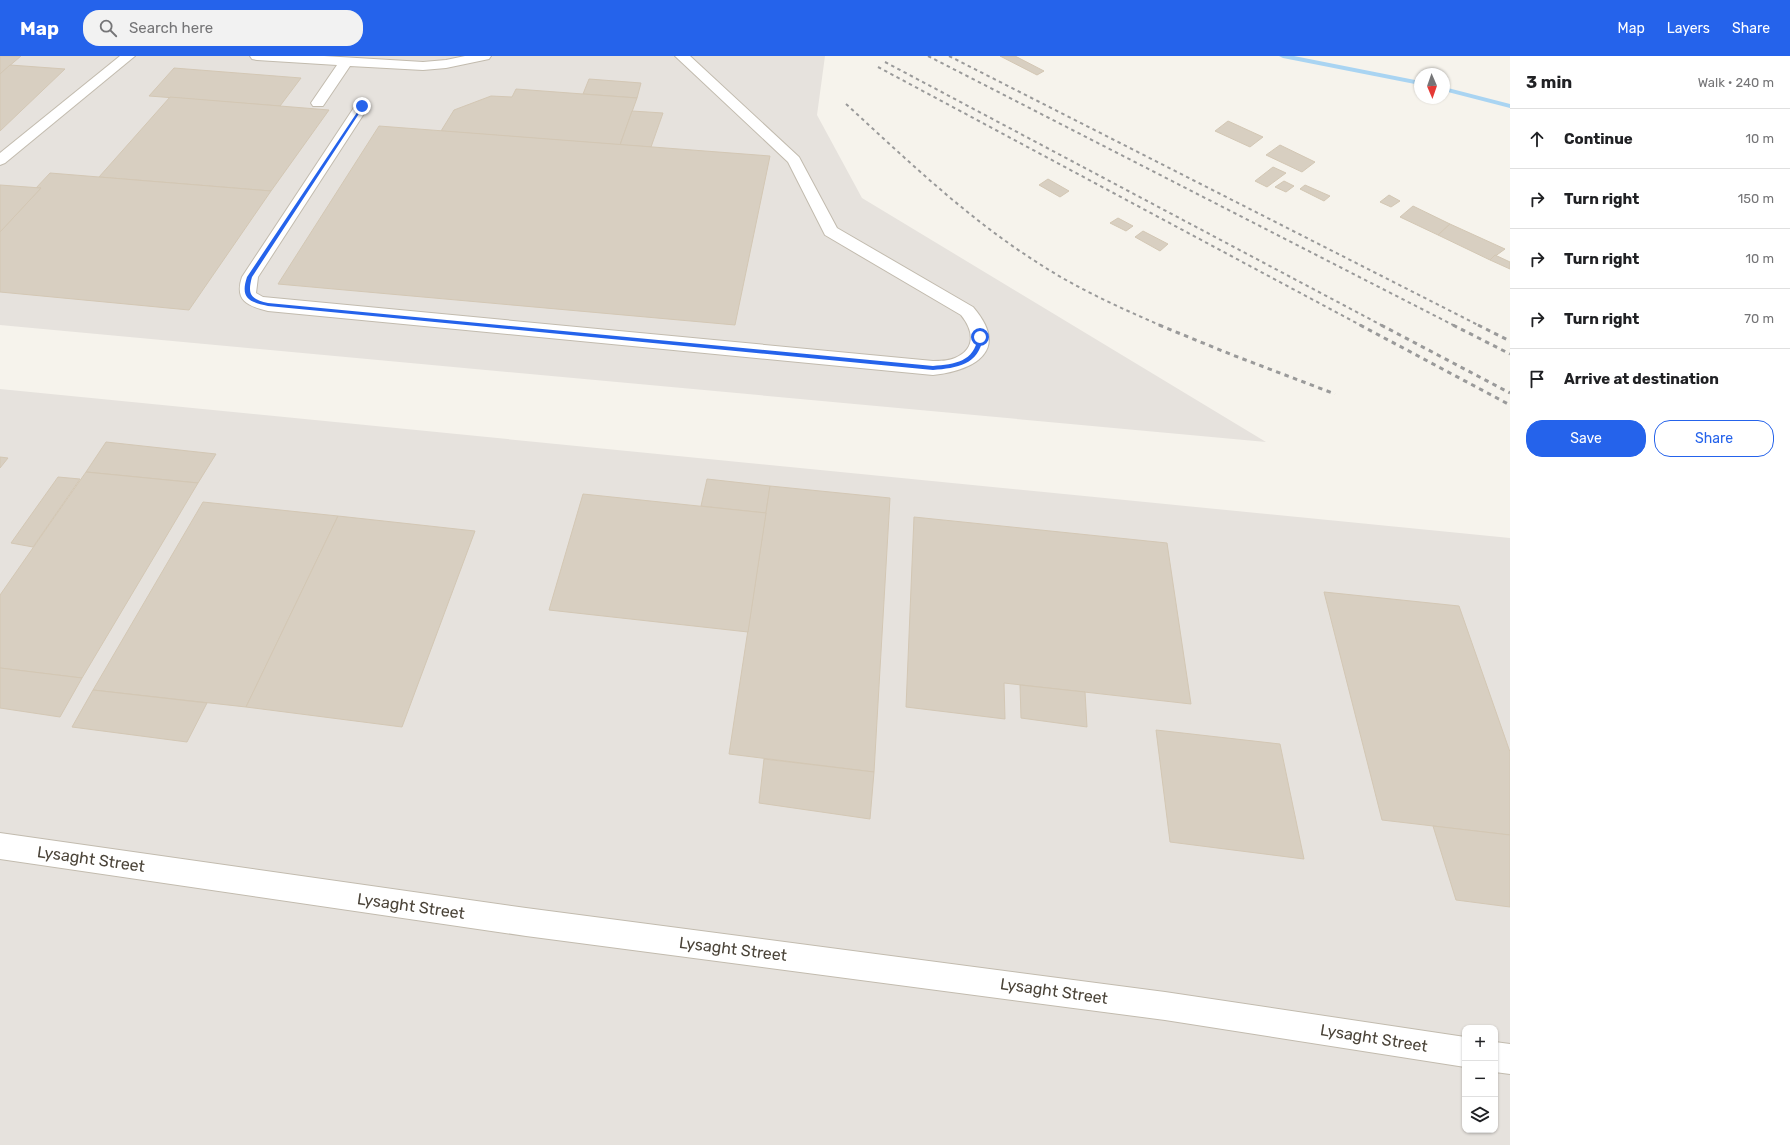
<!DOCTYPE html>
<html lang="en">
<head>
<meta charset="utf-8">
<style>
  :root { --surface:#fff; --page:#f2f2f2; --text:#202124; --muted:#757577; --line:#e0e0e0; --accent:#2563eb }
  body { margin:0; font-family:Rubik,sans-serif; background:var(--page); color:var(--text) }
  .controls { position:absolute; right:12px; bottom:12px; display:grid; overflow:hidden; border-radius:8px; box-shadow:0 1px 3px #0004 }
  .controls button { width:36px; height:36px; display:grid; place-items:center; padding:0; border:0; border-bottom:1px solid var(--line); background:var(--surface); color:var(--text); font:20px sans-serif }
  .compass { position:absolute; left:1414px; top:12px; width:36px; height:36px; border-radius:50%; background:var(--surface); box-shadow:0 1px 3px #0004; rotate:178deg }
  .stop { position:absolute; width:12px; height:12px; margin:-9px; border:3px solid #2563eb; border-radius:50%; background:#fff }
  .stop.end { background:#2563eb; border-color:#fff; box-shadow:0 1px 4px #0008 }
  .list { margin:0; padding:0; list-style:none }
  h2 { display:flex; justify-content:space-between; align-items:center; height:52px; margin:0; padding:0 16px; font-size:17px }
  h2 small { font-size:13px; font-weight:400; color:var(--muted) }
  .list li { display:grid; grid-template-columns:26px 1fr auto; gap:12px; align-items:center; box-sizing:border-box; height:60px; padding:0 16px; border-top:1px solid var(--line) }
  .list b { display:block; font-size:15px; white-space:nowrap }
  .list em { font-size:13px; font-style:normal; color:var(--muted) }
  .actions { display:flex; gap:8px; padding:12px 16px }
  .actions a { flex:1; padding:9px 0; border:1px solid var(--accent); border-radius:16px; text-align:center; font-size:14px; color:var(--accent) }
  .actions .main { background:var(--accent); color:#fff }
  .icon { flex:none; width:22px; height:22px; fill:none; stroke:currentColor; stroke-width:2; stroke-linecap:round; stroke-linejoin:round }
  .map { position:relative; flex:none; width:1510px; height:1089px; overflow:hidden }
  header { display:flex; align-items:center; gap:24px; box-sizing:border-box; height:56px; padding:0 20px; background:var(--accent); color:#fff }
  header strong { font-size:19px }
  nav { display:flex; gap:22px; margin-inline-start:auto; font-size:14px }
  .search { width:280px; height:36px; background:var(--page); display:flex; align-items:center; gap:10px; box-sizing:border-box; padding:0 14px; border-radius:16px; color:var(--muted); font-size:15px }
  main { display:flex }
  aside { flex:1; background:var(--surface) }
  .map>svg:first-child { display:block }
  .industrial { fill:#e6e2dd; fill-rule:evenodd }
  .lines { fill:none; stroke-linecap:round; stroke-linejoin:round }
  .stream { fill:#a9d4f2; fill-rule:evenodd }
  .building { fill:#d8cfc1; stroke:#d3c7b4 }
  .minor-casing { stroke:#c2bbae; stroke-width:2 }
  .minor { fill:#fff; fill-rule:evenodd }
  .rail-far1 { stroke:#9a9a9a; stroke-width:2; stroke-dasharray:3.5 3.5; stroke-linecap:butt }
  .rail { stroke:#9a9a9a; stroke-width:3; stroke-dasharray:4.5 4.5; stroke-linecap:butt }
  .route { fill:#2563eb }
  .labels { text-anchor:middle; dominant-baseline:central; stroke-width:3; stroke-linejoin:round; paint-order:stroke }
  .near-street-label { font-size:16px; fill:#4b4439; stroke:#fff }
</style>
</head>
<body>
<header>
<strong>Map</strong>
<div class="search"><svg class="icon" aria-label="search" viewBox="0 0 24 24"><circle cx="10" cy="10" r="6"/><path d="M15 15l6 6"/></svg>Search here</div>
<nav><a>Map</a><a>Layers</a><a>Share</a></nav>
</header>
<main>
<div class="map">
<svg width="1510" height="1089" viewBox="0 0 1510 1089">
  <rect width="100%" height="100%" fill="#f6f3ec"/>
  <!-- industrial -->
  <g class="industrial">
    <polygon points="0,0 825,0 817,59 862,142 1266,386 0,269"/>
    <path d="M0 333 1510 482V1089H0ZM1465 972H1495V1074H1465Z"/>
  </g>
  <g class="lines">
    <!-- stream -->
    <g class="stream">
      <polygon points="1279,0 1294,0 1420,25 1420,29 1283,2"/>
      <polygon points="1444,31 1510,48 1510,52 1444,35"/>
    </g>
  </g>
  <!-- building -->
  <g class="building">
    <polygon points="0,0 21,0 0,18"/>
    <polygon points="1000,0 1015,0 1044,15 1037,19"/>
    <polygon points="10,9 65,13 0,75 0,18"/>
    <polygon points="174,12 301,22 280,50 149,40"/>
    <polygon points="589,23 641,27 637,42 583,38"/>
    <polygon points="516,33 583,38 637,42 620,89 441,75 454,54 491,40 512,41"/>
    <polygon points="170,41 280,50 329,54 271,135 99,121"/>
    <polygon points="632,55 663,57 651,91 620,89"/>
    <polygon points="1228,65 1263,81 1250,91 1215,75"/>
    <polygon points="379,70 770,100 735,269 278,228"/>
    <polygon points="1280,89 1315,106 1302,116 1266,99"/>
    <polygon points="1273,111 1286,117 1267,131 1255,125"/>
    <polygon points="50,117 99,121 271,135 189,254 0,236 0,176 41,132 36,132"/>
    <polygon points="1048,123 1069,135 1060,141 1039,129"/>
    <polygon points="1284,125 1294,130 1286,136 1275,131"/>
    <polygon points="0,129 41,132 0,176"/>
    <polygon points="1305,129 1330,140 1324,145 1300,133"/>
    <polygon points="1389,139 1400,145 1391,151 1380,146"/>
    <polygon points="1413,150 1450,168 1438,179 1400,161"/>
    <polygon points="1118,162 1133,170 1126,175 1110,167"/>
    <polygon points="1450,168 1505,193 1490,204 1438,179"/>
    <polygon points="1143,175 1168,188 1160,195 1135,181"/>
    <polygon points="1495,199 1510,206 1510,213 1490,204"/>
    <polygon points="106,386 216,398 198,427 86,416"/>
    <polygon points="0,401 8,402 0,412"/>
    <polygon points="86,416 198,427 82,622 0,612 0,539"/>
    <polygon points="58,421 80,423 33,491 11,487"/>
    <polygon points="707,423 770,430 766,457 701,450"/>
    <polygon points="770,430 890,442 874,716 729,698"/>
    <polygon points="583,438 766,457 748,576 549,554"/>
    <polygon points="203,446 338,460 246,651 93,634"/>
    <polygon points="338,460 475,475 402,671 246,651"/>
    <polygon points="914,461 1167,487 1191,648 1004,627 1005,663 906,651"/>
    <polygon points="1324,536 1459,550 1510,696 1510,779 1382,764"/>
    <polygon points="0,612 82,622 60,661 0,652"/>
    <polygon points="1020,629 1085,636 1087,671 1021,662"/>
    <polygon points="93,634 207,647 187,686 72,671"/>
    <polygon points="1156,674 1280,688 1304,803 1170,786"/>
    <polygon points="764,703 874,716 870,763 759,747"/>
    <polygon points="1433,770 1510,779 1510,851 1456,844"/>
  </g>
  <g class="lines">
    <defs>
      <g id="minor">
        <polygon points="120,0 135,0 5,107 0,109 0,97"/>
        <polygon points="250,0 324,0 423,6 446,4 465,0 491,0 489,3 446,12 423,14 350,10 323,50 313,50 311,47 337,9 257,4 252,3"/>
        <path d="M675 0H690L799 101 837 172 973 251C1010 294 976 314 933 319L268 255C248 250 234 245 242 221L355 50 357 47H367L369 50 258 221 256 237 263 241 933 305C940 305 948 305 955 302 976 293 974 275 961 259L825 179 788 106Z"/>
        <polygon points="0,777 526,852 1165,936 1465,981 1465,1011 1165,964 526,880 0,803"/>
        <polygon points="1495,986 1510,988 1510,1018 1495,1016"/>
      </g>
    </defs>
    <!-- minor casing -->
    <use href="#minor" class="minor-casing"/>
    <!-- minor -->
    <use href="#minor" class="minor"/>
    <!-- rail-far1 -->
    <g class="rail-far1">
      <polyline points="928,0 1455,270"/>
      <polyline points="949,0 1480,270"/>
      <polyline points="885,6 1383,270"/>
      <polyline points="878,11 1362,270"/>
      <path d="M846 48C906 103 966 161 1035 205 1074 231 1118 251 1162 270"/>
    </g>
    <!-- rail -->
    <g class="rail">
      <polyline points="1159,269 1230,298 1335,338"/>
      <polyline points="1360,269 1510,349"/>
      <polyline points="1381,269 1510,337"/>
      <polyline points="1453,269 1510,298"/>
      <polyline points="1478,269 1510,285"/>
    </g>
  </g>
  <!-- route -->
  <path class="route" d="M362 49 364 50 252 221C247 239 251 243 268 247L933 310C955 308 974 306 978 281L980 279 983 281C979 309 957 312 933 314L268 250C249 246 240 242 247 221Z"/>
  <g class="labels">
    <!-- near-street labels -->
    <g class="near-street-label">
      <text transform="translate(91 803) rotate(8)">Lysaght Street</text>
      <text transform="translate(411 850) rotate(8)">Lysaght Street</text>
      <text transform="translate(733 893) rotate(7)">Lysaght Street</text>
      <text transform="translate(1054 935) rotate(8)">Lysaght Street</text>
      <text transform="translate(1374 982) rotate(9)">Lysaght Street</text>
    </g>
  </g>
</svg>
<div class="controls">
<button>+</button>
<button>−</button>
<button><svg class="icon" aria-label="layers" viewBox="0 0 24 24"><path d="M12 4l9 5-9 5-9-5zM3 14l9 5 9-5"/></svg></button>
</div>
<svg class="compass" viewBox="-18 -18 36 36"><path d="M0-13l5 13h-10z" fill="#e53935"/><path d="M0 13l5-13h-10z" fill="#757577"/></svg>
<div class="stop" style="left:980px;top:281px"></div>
<div class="stop end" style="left:362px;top:50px"></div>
</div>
<aside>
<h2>3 min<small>Walk · 240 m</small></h2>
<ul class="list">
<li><svg class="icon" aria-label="ahead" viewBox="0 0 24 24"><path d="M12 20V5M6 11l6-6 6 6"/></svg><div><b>Continue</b></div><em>10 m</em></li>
<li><svg class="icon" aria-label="right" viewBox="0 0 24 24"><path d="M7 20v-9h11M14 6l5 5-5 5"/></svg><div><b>Turn right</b></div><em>150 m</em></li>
<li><svg class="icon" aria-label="right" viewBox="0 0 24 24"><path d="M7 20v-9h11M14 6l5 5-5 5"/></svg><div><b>Turn right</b></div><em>10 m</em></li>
<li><svg class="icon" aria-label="right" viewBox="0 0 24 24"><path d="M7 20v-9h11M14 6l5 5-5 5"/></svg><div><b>Turn right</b></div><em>70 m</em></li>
<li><svg class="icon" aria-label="arrive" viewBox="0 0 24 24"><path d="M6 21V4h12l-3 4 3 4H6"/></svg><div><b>Arrive at destination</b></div></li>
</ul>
<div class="actions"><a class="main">Save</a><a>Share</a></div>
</aside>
</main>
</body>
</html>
